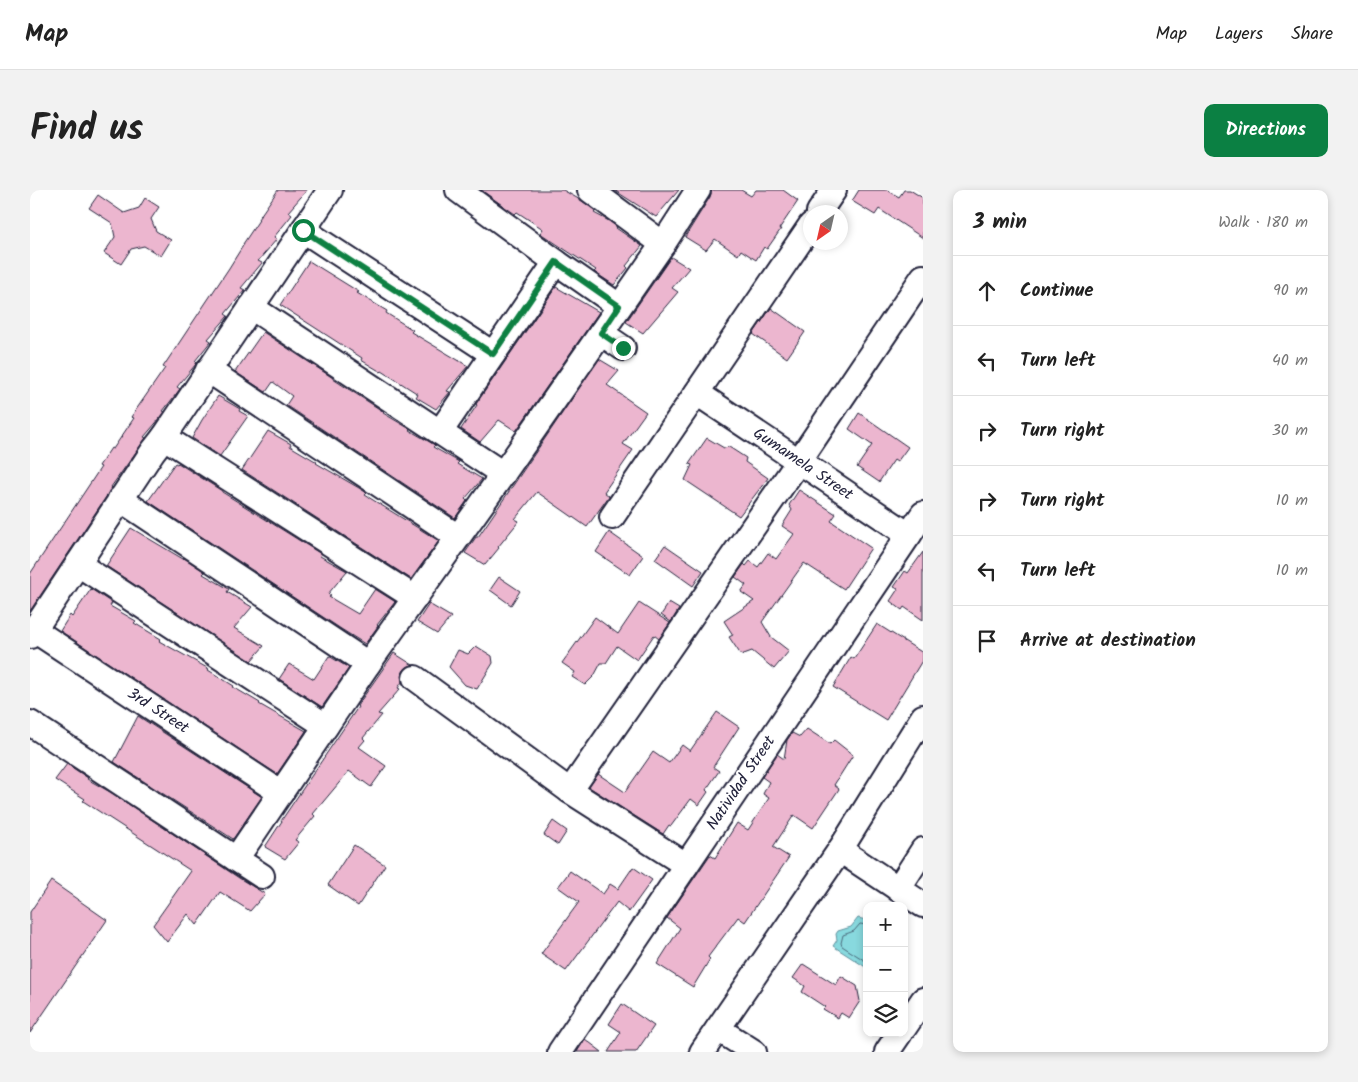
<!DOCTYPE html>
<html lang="en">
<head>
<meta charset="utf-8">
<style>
  :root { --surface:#fff; --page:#f2f2f2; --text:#222; --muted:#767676; --line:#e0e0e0; --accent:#0b8043 }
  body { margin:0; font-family:Kalam,sans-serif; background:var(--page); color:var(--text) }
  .controls { position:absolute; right:15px; bottom:15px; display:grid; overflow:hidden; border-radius:10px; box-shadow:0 2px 8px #0003 }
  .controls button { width:45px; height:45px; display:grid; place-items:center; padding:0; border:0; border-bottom:1px solid var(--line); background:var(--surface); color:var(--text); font:25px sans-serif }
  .compass { position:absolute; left:773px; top:15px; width:45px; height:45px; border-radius:50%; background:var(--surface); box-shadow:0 2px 8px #0003; rotate:214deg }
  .stop { position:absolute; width:15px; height:15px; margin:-11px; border:4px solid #0b8043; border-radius:50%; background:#fff }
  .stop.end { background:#0b8043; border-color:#fff; box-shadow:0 1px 5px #0008 }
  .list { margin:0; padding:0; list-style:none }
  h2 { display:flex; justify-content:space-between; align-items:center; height:65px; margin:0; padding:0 20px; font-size:21px }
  h2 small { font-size:16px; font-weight:400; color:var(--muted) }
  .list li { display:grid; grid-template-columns:32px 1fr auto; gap:15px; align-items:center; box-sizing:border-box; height:70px; padding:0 20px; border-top:1px solid var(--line) }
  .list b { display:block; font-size:19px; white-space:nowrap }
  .list em { font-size:16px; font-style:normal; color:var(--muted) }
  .icon { flex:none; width:28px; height:28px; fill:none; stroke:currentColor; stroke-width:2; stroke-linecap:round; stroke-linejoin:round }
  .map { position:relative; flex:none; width:893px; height:862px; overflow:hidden; border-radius:10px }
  header { display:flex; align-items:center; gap:30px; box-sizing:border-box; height:70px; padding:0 25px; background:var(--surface); border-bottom:1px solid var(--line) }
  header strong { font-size:24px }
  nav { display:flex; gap:28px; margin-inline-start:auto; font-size:18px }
  .intro { display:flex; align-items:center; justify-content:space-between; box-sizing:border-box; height:120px; padding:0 30px }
  h1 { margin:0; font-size:35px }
  .button { padding:12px 22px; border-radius:10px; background:var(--accent); color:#fff; font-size:18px; font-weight:700 }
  main { display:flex; gap:30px; padding:0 30px }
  aside { flex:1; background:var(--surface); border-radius:10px; box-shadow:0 2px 8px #0003 }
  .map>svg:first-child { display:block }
  .water { fill:#88d9de; stroke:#5f909d }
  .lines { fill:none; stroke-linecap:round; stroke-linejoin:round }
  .shore { stroke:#4b6b7c; stroke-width:1 }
  .building { fill:#ecb6cf; stroke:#22223b }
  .minor-casing { stroke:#22223b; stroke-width:28 }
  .minor { stroke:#fff; stroke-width:24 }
  .route { stroke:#0b8043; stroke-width:6 }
  .labels { text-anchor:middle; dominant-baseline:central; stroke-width:4; stroke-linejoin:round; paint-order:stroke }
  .street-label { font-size:16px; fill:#22223b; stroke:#fff }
</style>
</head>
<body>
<header>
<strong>Map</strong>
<nav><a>Map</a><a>Layers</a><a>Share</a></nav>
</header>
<div class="intro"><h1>Find us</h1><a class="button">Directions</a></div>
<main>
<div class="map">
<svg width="893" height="862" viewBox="0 0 893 862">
  <rect width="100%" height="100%" fill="#fff"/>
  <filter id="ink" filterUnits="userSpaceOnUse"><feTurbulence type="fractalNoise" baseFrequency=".02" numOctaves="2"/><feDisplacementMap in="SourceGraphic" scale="10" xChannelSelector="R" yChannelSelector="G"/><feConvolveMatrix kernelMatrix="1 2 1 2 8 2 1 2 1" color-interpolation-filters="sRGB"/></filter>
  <g filter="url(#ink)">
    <!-- water -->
    <polygon class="water" points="828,728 836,730 837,732 837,778 803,756 807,750 806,744 808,741 821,737"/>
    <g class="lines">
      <!-- shore -->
      <polyline class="shore" points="837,735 830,734 824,741 813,745 811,753 812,756 837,772"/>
    </g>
    <!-- building -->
    <g class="building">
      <polygon points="248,0 277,0 258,22 262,25 244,47 247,49 228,71 232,73 211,98 215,100 195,124 198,126 178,149 181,151 165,171 167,172 166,174 147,197 150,199 133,221 135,222 131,227 114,247 116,248 81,297 82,298 0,421 0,384 71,277 69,276 81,258 83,259 104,228 101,227 135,178 133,177 199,78 214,54 213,54 229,30 228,29"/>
      <polygon points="451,0 533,0 552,11 566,21 564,23 579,31 587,37 586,38 612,56 596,76 598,78 584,95 564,82 566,80 510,43 513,39 487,22 485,24 472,15"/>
      <polygon points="584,0 649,0 626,27"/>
      <polygon points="682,0 711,0 721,6 726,0 753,0 768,11 749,39 751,39 737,59 734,57 726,70 711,60 708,65 685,49 676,60 655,47 680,7"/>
      <polygon points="829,0 857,0 869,7 874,0 880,0 893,8 893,48 849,19 845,25 822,11"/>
      <polygon points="68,5 94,23 109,18 115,8 129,17 121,29 126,41 141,50 131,66 114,56 101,59 91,74 74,63 85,47 82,33 59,18"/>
      <polygon points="641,67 659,78 642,98 648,102 613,143 596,132"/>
      <polygon points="279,71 329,102 327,103 357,121 356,123 383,140 381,142 438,176 417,201 420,202 406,219 386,207 388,204 352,181 351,182 331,170 332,168 250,115"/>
      <polygon points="526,97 569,122 486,241 469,230 450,252 431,239 447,215 446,214"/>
      <polygon points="741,118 775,142 757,168 723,144"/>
      <polygon points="233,142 303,188 303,189 354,222 353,223 380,239 379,240 405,255 403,257 429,272 427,274 452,289 435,309 437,311 425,328 256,215 262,206 243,192 236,202 205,182"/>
      <polygon points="569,169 589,181 577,195 616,222 593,254 603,260 574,302 579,306 557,337 507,302 485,329 489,331 468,357 469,358 455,375 435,363 446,347 448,347"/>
      <polygon points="188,206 210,219 209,221 218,226 190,266 162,248 172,230"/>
      <polygon points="829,223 878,257 867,272 864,270 849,292 827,277 842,255 819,239"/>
      <polygon points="238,241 261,254 260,256 287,272 286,273 329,298 337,303 335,305 409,351 381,389 212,280"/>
      <polygon points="677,248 694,258 699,257 716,268 715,272 738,288 709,326 655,290 662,275 659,274"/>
      <polygon points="145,273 147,274 148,273 192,301 192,302 291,364 290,366 317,381 298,404 301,406 299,407 328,424 345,399 364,411 365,412 347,435 348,436 335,454 311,439 118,311"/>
      <polygon points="769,300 806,324 801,331 841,358 814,399 774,373 732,432 741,447 759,461 744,479 722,461 711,465 699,447 703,445 694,431 724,411 711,402 716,395 705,387 714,374 716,376 720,371 728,377 738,363 746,369 764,344 752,336 762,320 759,315"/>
      <polygon points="101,338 153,369 154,368 175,382 173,384 199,399 197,402 222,417 204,438 234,456 221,471 76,376"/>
      <polygon points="579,342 613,366 600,385 566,362"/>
      <polygon points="635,355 673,381 663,396 625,369"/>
      <polygon points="893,362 893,430 874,417 872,420 860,411 868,399 864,397 875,381 878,383"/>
      <polygon points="469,387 490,401 481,415 460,400"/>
      <polygon points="61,399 82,413 80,416 106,431 104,433 131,449 129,451 179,479 178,480 204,496 203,497 230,513 229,514 276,541 247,584 30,441 40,425 42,427"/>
      <polygon points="609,413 640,433 629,449 624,445 607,470 587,456 576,473 571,473 564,486 555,495 542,487 545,482 532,473 565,427 588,444"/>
      <polygon points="639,413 649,419 641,432 631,425"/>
      <polygon points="399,414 421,427 407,444 387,432"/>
      <polygon points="847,434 893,463 893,469 856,530 803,497 821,467 824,469"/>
      <polygon points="446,456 462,466 463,473 447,499 435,495 419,477 428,460 438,464"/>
      <polygon points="364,463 383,475 379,476 374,480 371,486 372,492 368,498 370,499 348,524 352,525 333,548 335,550 329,557 356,576 341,597 319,581 283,624 285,626 265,650 269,652 255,669 235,657 252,631 251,631 328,517 327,516"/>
      <polygon points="299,466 319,478 292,517 249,489 259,474 284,489"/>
      <polygon points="687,522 709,537 683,577 689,581 676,600 678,602 669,615 661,609 641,636 639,635 633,644 559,597 568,584 595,602 623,562 639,573 652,555 660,561"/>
      <polygon points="108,526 232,607 203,649 84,572"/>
      <polygon points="777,539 800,554 804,550 823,565 804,595 809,599 783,638 764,625 743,657 759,667 715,732 708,727 678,767 680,769 663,797 627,774 650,738 637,728 680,665 685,668 707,633 718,640 739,608 733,604 739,592 732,587 747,564 754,569 757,550 762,543 770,547"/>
      <polygon points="37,574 58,588 57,589 82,603 209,688 235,704 220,721 190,702 167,735 158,724 137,752 123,735 161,681 53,611 55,609 25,590"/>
      <polygon points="523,631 537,641 528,655 514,645"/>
      <polygon points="324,655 355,675 328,716 298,695"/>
      <polygon points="603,677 622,690 599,722 587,712 536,781 511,764 549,712 528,697 540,681 573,704 580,694 588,699"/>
      <polygon points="21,691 77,730 0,843 0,722"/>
      <polygon points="773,774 806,795 811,786 827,796 830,811 819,828 811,823 808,828 793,819 795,817 772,802 775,796 763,788"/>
      <polygon points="592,814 624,836 606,862 578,862 591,842 579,834"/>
      <polygon points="555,849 572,862 547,862"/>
    </g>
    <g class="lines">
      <defs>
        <g id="minor">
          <polyline points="428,0 526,72 589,116"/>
          <polyline points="560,0 633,54"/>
          <polyline points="789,22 804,0"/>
          <polyline points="273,40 463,164"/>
          <polyline points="221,117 473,284"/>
          <polyline points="571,143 593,158"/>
          <polyline points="178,180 428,347"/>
          <polyline points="667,203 879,345"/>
          <polyline points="410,242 526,72"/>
          <polyline points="134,247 385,408"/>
          <polyline points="90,309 338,474"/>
          <polyline points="582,327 781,35"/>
          <polyline points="48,374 296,536"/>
          <polyline points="4,440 251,603"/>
          <polyline points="0,446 123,261 134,247 300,0"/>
          <polyline points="385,488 540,601 656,675"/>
          <polyline points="0,533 206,669 338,474 473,284 633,54 668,0"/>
          <polyline points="540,601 769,271 893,87"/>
          <polyline points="810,660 893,715"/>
          <polyline points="206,669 232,686"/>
          <polyline points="868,699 893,660"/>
          <polyline points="874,838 893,810"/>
          <polyline points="688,839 724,862"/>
          <polyline points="530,862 893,324"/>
          <polyline points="672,862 810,660 893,527"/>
          <polyline points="857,862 870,843"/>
        </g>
      </defs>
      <!-- minor casing -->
      <use href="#minor" class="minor-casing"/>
      <!-- minor -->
      <use href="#minor" class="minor"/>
    </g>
  </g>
  <g class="lines" filter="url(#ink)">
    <!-- route -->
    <polyline class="route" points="273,40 463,164 526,72 589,116 571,143 593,158"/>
  </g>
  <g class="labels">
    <!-- street labels -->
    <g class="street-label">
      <text transform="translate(773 274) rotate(34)">Gumamela Street</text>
      <text transform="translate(128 521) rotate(33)">3rd Street</text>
      <text transform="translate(711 593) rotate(-56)">Natividad Street</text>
    </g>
  </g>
</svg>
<div class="controls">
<button>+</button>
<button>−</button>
<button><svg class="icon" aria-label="layers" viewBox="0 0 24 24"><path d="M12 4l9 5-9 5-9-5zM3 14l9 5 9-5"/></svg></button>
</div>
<svg class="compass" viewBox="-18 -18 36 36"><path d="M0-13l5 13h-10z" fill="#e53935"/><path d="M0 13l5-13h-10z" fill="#767676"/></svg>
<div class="stop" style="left:273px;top:40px"></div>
<div class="stop end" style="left:593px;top:158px"></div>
</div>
<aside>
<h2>3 min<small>Walk · 180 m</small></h2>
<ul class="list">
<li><svg class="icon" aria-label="ahead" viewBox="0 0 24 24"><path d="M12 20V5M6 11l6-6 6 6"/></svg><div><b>Continue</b></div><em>90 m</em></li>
<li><svg class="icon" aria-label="left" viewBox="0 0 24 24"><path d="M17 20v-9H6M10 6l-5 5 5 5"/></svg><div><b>Turn left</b></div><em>40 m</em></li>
<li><svg class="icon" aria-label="right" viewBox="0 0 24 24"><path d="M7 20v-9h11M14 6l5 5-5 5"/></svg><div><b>Turn right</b></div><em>30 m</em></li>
<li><svg class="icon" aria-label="right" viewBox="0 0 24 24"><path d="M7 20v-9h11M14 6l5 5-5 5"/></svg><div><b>Turn right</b></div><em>10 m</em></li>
<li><svg class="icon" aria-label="left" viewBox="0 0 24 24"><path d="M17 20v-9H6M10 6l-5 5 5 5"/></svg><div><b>Turn left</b></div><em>10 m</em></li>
<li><svg class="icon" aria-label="arrive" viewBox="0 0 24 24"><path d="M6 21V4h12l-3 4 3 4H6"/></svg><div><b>Arrive at destination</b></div></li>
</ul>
</aside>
</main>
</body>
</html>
